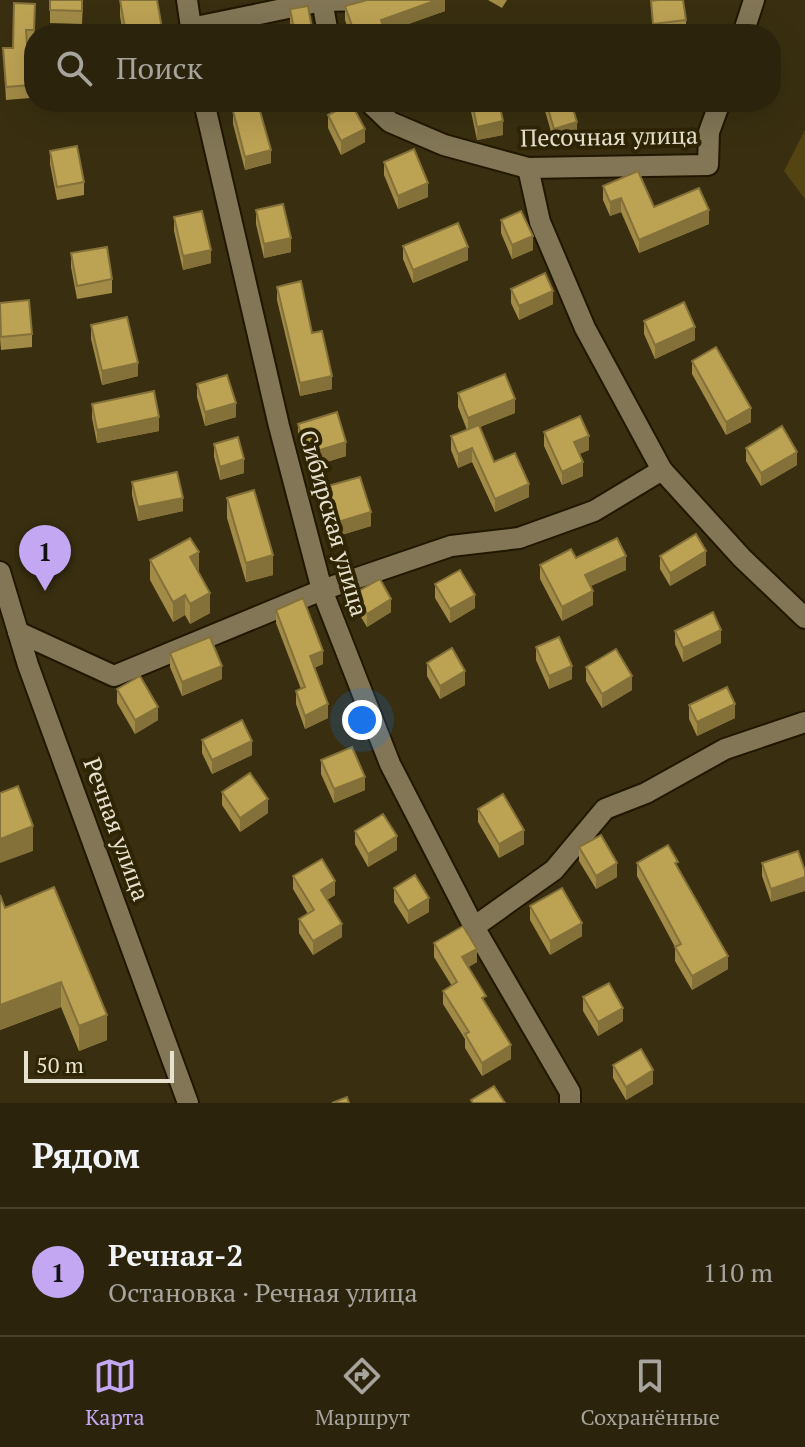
<!DOCTYPE html>
<html lang="ru">
<head>
<meta charset="utf-8">
<style>
  :root { --surface:#2b230c; --page:#372f1a; --text:#f1f3f6; --muted:#a6a49d; --line:#47402d; --accent:#c3a7f2 }
  body { margin:0; font-family:"PT Serif",serif; background:var(--page); color:var(--text) }
  .scale { position:absolute; left:24px; bottom:20px; width:150px; box-sizing:border-box; padding-left:8px; border:4px solid #e7e1cf; border-top:0; font-size:22px; line-height:28px; white-space:nowrap; color:#e7e1cf; -webkit-text-stroke:6px #2f2505; paint-order:stroke }
  .you { position:absolute; left:362px; top:720px; width:28px; height:28px; margin:-20px; border:6px solid #fff; border-radius:50%; background:#1a73e8; box-shadow:0 0 0 12px #1a73e833 }
  .badge { display:grid; place-items:center; width:52px; height:52px; border-radius:50%; background:var(--accent); color:#111; font-size:26px; font-weight:700 }
  .pin { position:absolute; translate:-50% -66px; filter:drop-shadow(0 2px 4px #0008) }
  .pin::after { content:''; position:absolute; top:42px; width:28px; height:24px; background:inherit; clip-path:polygon(0 0,100% 0,50% 100%) }
  .list { margin:0; padding:0; list-style:none }
  h2 { display:flex; justify-content:space-between; align-items:center; height:104px; margin:0; padding:0 32px; font-size:34px }
  h2 small { font-size:26px; font-weight:400; color:var(--muted) }
  .list li { display:grid; grid-template-columns:52px 1fr auto; gap:24px; align-items:center; box-sizing:border-box; height:128px; padding:0 32px; border-top:2px solid var(--line) }
  .list b { display:block; font-size:30px; white-space:nowrap }
  .list p { margin:0; font-size:26px; white-space:nowrap; color:var(--muted) }
  .list em { font-size:26px; font-style:normal; color:var(--muted) }
  .icon { flex:none; width:44px; height:44px; fill:none; stroke:currentColor; stroke-width:2; stroke-linecap:round; stroke-linejoin:round }
  .map { position:relative; flex:none; width:805px; height:1103px; overflow:hidden }
  .search { position:absolute; background:var(--surface); box-shadow:0 8px 32px #0002; left:24px; right:24px; top:24px; height:88px; display:flex; align-items:center; gap:20px; box-sizing:border-box; padding:0 28px; border-radius:32px; color:var(--muted); font-size:30px }
  .sheet { height:232px; background:var(--surface) }
  nav { display:flex; justify-content:space-around; align-items:center; box-sizing:border-box; height:112px; border-top:2px solid var(--line); background:var(--surface); font-size:22px; color:var(--muted) }
  nav a { display:grid; justify-items:center; gap:4px }
  nav .on { color:var(--accent) }
  .map>svg:first-child { display:block }
  .green { fill:#534411 }
  .lines { fill:none; stroke-linecap:round; stroke-linejoin:round }
  .minor-casing { stroke:#211700; stroke-width:24 }
  .secondary-casing { stroke:#211700; stroke-width:24 }
  .minor { stroke:#827656; stroke-width:20 }
  .secondary { stroke:#827656; stroke-width:20 }
  .wall { fill:#a28b47 }
  .shaded-wall { fill:#84713a }
  .building { fill:#bca253; stroke:#84713a; stroke-width:2 }
  .labels { text-anchor:middle; dominant-baseline:central; stroke-width:8; stroke-linejoin:round; paint-order:stroke }
  .street-label { font-size:24px; fill:#e7e1cf; stroke:#2f2505 }
</style>
</head>
<body>
<div class="map">
<svg width="805" height="1103" viewBox="0 0 805 1103">
  <rect width="100%" height="100%" fill="#392f10"/>
  <!-- green -->
  <polygon class="green" points="805,130 805,199 784,171"/>
  <g class="lines">
    <defs>
      <g id="minor">
        <polyline points="187,0 192,34"/>
        <polyline points="322,0 328,34"/>
        <polyline points="191,28 322,1 369,0"/>
        <polyline points="743,34 754,0"/>
        <polyline points="204,102 279,426 322,590 390,764 474,927 570,1092 570,1103"/>
        <polyline points="369,102 390,122 444,145 528,168 708,165 709,132 720,102"/>
        <polyline points="528,168 540,222 585,328 662,470 742,558 805,618"/>
        <polyline points="18,632 114,676 322,590 451,546 519,538 594,511 662,470"/>
        <polyline points="474,927 554,870 605,809 646,793 725,749 805,722"/>
      </g>
      <polyline id="secondary" points="0,572 28,665 188,1103"/>
    </defs>
    <!-- minor casing -->
    <use href="#minor" class="minor-casing"/>
    <!-- secondary casing -->
    <use href="#secondary" class="secondary-casing"/>
    <!-- minor -->
    <use href="#minor" class="minor"/>
    <!-- secondary -->
    <use href="#secondary" class="secondary"/>
  </g>
  <!-- wall -->
  <g class="wall">
    <polygon points="50,0 83,0 82,24 50,23"/>
    <polygon points="120,0 157,0 163,34 123,34 120,16"/>
    <polygon points="445,0 445,11 385,32 386,34 350,34 345,20 345,6"/>
    <polygon points="488,0 507,0 502,8"/>
    <polygon points="651,1 686,20 686,34 653,34"/>
    <polygon points="35,4 34,44 27,44 30,98 6,100 3,48 13,48"/>
    <polygon points="290,9 313,34 292,34 290,22"/>
    <polygon points="469,102 499,102 503,135 477,140"/>
    <polygon points="545,102 571,102 577,136 554,142 545,111"/>
    <polygon points="233,111 271,163 245,170 233,124"/>
    <polygon points="328,115 365,142 341,155 328,128"/>
    <polygon points="50,151 84,182 84,195 57,200 50,164"/>
    <polygon points="384,162 428,197 398,209 384,175"/>
    <polygon points="603,186 654,207 709,224 639,253 621,212 610,216 603,200"/>
    <polygon points="256,210 291,252 264,258 256,224"/>
    <polygon points="174,217 211,263 183,270 174,231"/>
    <polygon points="501,220 533,250 512,259 501,233"/>
    <polygon points="403,246 468,260 413,283 403,259"/>
    <polygon points="71,253 112,279 112,293 77,299 71,267"/>
    <polygon points="277,287 312,333 332,389 300,396 277,300"/>
    <polygon points="511,289 553,304 519,320 511,303"/>
    <polygon points="0,303 32,334 32,347 1,350 0,338"/>
    <polygon points="644,321 695,340 655,359 644,334"/>
    <polygon points="91,325 138,376 102,385 91,339"/>
    <polygon points="692,361 751,422 726,435 692,374"/>
    <polygon points="197,384 236,417 205,426 197,397"/>
    <polygon points="458,393 515,413 480,427 494,462 529,497 495,512 472,462 458,468 451,450 451,436 467,430 458,407"/>
    <polygon points="92,404 159,431 97,443 92,418"/>
    <polygon points="298,424 346,456 307,468 298,438"/>
    <polygon points="544,432 589,450 579,454 583,476 562,485 544,446"/>
    <polygon points="214,444 244,473 220,480 214,457"/>
    <polygon points="746,448 797,465 761,486 746,461"/>
    <polygon points="132,482 183,511 138,521 132,495"/>
    <polygon points="328,486 371,526 338,536 328,500"/>
    <polygon points="227,498 273,575 246,582 227,518"/>
    <polygon points="660,556 706,565 670,586 660,569"/>
    <polygon points="576,558 626,570 590,586 593,605 562,621 540,579 540,565"/>
    <polygon points="150,560 199,572 210,613 190,624 185,615 173,622 150,580"/>
    <polygon points="435,584 475,608 450,623 435,598"/>
    <polygon points="355,593 391,612 367,627 355,607"/>
    <polygon points="276,610 323,664 314,668 328,718 305,729 296,704 296,691 301,689 276,623"/>
    <polygon points="675,631 721,643 683,662 675,644"/>
    <polygon points="536,647 572,679 549,689 536,660"/>
    <polygon points="170,653 222,679 182,696 170,667"/>
    <polygon points="427,663 465,685 440,699 427,676"/>
    <polygon points="586,667 632,690 602,708 586,681"/>
    <polygon points="117,689 158,720 135,734 117,703"/>
    <polygon points="689,705 735,718 697,736 689,719"/>
    <polygon points="202,740 252,755 212,774 202,753"/>
    <polygon points="321,760 365,790 334,803 321,774"/>
    <polygon points="222,792 268,813 240,832 222,805"/>
    <polygon points="478,809 524,844 499,858 478,822"/>
    <polygon points="355,831 397,850 368,867 355,844"/>
    <polygon points="579,847 617,877 596,889 579,861"/>
    <polygon points="637,863 678,868 728,969 692,990 675,961 675,947 637,876"/>
    <polygon points="762,863 805,871 771,902 762,876"/>
    <polygon points="293,876 335,895 327,900 342,937 313,955 299,933 299,919 308,914 293,889"/>
    <polygon points="394,888 429,912 408,924 394,902"/>
    <polygon points="0,895 5,908 107,1040 79,1051 61,1007 0,1030"/>
    <polygon points="530,906 582,936 550,955 530,920"/>
    <polygon points="434,943 477,962 468,967 511,1059 482,1076 465,1048 465,1039 443,1004 443,991 452,986 434,957"/>
    <polygon points="583,997 623,1021 598,1036 583,1011"/>
    <polygon points="613,1065 653,1084 626,1100 613,1078"/>
  </g>
  <!-- shaded-wall -->
  <g class="shaded-wall">
    <polygon points="437,0 445,0 445,11 381,34 381,20"/>
    <polygon points="503,121 503,135 477,140 477,127"/>
    <polygon points="577,122 577,136 554,142 554,129"/>
    <polygon points="365,129 365,142 341,155 341,141"/>
    <polygon points="271,150 271,163 245,170 245,157"/>
    <polygon points="428,183 428,197 398,209 398,196"/>
    <polygon points="621,198 621,212 610,216 610,202"/>
    <polygon points="709,210 709,224 639,253 639,240"/>
    <polygon points="533,236 533,250 512,259 512,245"/>
    <polygon points="291,238 291,252 264,258 264,244"/>
    <polygon points="468,247 468,260 413,283 413,270"/>
    <polygon points="211,250 211,263 183,270 183,256"/>
    <polygon points="553,291 553,304 519,320 519,306"/>
    <polygon points="695,327 695,340 655,359 655,345"/>
    <polygon points="138,363 138,376 102,385 102,371"/>
    <polygon points="332,376 332,389 300,396 300,383"/>
    <polygon points="515,399 515,413 468,431 468,418"/>
    <polygon points="236,403 236,417 205,426 205,412"/>
    <polygon points="751,408 751,422 726,435 726,422"/>
    <polygon points="159,417 159,431 97,443 97,430"/>
    <polygon points="589,436 589,450 574,456 574,442"/>
    <polygon points="346,442 346,456 307,468 307,454"/>
    <polygon points="472,448 472,462 458,468 458,454"/>
    <polygon points="797,452 797,465 761,486 761,473"/>
    <polygon points="244,459 244,473 220,480 220,467"/>
    <polygon points="583,462 583,476 562,485 562,472"/>
    <polygon points="529,484 529,497 495,512 495,499"/>
    <polygon points="183,498 183,511 138,521 138,507"/>
    <polygon points="371,512 371,526 338,536 338,522"/>
    <polygon points="706,551 706,565 670,586 670,573"/>
    <polygon points="199,552 199,572 190,557"/>
    <polygon points="273,555 273,575 246,582 246,563"/>
    <polygon points="626,556 626,570 585,589 585,575"/>
    <polygon points="593,591 593,605 562,621 562,607"/>
    <polygon points="210,593 210,613 190,624 190,604"/>
    <polygon points="185,595 185,615 173,622 173,602"/>
    <polygon points="475,595 475,608 450,623 450,609"/>
    <polygon points="391,599 391,612 367,627 367,614"/>
    <polygon points="721,630 721,643 683,662 683,648"/>
    <polygon points="323,651 323,664 310,669 310,656"/>
    <polygon points="222,666 222,679 182,696 182,682"/>
    <polygon points="572,666 572,679 549,689 549,676"/>
    <polygon points="465,671 465,685 440,699 440,686"/>
    <polygon points="632,676 632,690 602,708 602,694"/>
    <polygon points="328,704 328,718 305,729 305,716"/>
    <polygon points="735,704 735,718 697,736 697,722"/>
    <polygon points="158,707 158,720 135,734 135,720"/>
    <polygon points="252,741 252,755 212,774 212,760"/>
    <polygon points="365,777 365,790 334,803 334,789"/>
    <polygon points="268,799 268,813 240,832 240,818"/>
    <polygon points="33,826 33,851 0,863 0,839"/>
    <polygon points="524,830 524,844 499,858 499,844"/>
    <polygon points="397,836 397,850 368,867 368,854"/>
    <polygon points="617,863 617,877 596,889 596,876"/>
    <polygon points="805,877 805,891 771,902 771,889"/>
    <polygon points="335,881 335,895 321,903 321,890"/>
    <polygon points="429,898 429,912 408,924 408,911"/>
    <polygon points="582,923 582,936 550,955 550,941"/>
    <polygon points="342,924 342,937 313,955 313,941"/>
    <polygon points="477,949 477,962 462,971 462,957"/>
    <polygon points="728,956 728,969 692,990 692,976"/>
    <polygon points="61,982 61,1007 0,1030 0,1005"/>
    <polygon points="623,1008 623,1021 598,1036 598,1022"/>
    <polygon points="107,1015 107,1040 79,1051 79,1026"/>
    <polygon points="511,1045 511,1059 482,1076 482,1063"/>
    <polygon points="653,1070 653,1084 626,1100 626,1087"/>
  </g>
  <!-- building -->
  <g class="building">
    <polygon points="50,0 82,0 82,11 50,10"/>
    <polygon points="120,0 157,0 163,34 126,34"/>
    <polygon points="367,0 437,0 381,20 386,34 355,34 345,6"/>
    <polygon points="658,0 683,0 686,20 653,24 651,1"/>
    <polygon points="14,3 35,4 34,30 26,30 30,85 6,87 3,48 13,48"/>
    <polygon points="308,6 313,34 295,34 290,9"/>
    <polygon points="472,102 499,102 503,121 477,127"/>
    <polygon points="546,102 571,102 577,122 554,129"/>
    <polygon points="351,103 365,129 341,141 328,115"/>
    <polygon points="258,104 271,150 245,157 233,111"/>
    <polygon points="77,146 84,182 57,187 50,151"/>
    <polygon points="414,149 428,183 398,196 384,162"/>
    <polygon points="638,171 654,207 699,188 709,210 639,240 621,198 610,202 603,186"/>
    <polygon points="283,204 291,238 264,244 256,210"/>
    <polygon points="202,211 211,250 183,256 174,217"/>
    <polygon points="521,211 533,236 512,245 501,220"/>
    <polygon points="458,223 468,247 413,270 403,246"/>
    <polygon points="107,247 112,279 77,286 71,253"/>
    <polygon points="545,273 553,291 519,306 511,289"/>
    <polygon points="301,281 312,333 322,331 332,376 300,383 277,287"/>
    <polygon points="29,300 32,334 1,337 0,303"/>
    <polygon points="684,302 695,327 655,345 644,321"/>
    <polygon points="127,317 138,363 102,371 91,325"/>
    <polygon points="716,347 751,408 726,422 692,361"/>
    <polygon points="505,374 515,399 468,418 458,393"/>
    <polygon points="227,375 236,403 205,412 197,384"/>
    <polygon points="154,391 159,417 97,430 92,404"/>
    <polygon points="337,412 346,442 307,454 298,424"/>
    <polygon points="580,416 589,436 574,442 583,462 562,472 544,432"/>
    <polygon points="479,425 494,462 515,453 529,484 495,499 472,448 458,454 451,436"/>
    <polygon points="782,426 797,452 761,473 746,448"/>
    <polygon points="238,437 244,459 220,467 214,444"/>
    <polygon points="177,472 183,498 138,507 132,482"/>
    <polygon points="360,477 371,512 338,522 328,486"/>
    <polygon points="254,490 273,555 246,563 227,498"/>
    <polygon points="696,534 706,551 670,573 660,556"/>
    <polygon points="190,538 199,552 190,557 210,593 190,604 185,595 173,602 150,560"/>
    <polygon points="617,538 626,556 585,575 593,591 562,607 540,565 571,549 576,558"/>
    <polygon points="460,570 475,595 450,609 435,584"/>
    <polygon points="380,579 391,599 367,614 355,593"/>
    <polygon points="303,598 323,651 310,656 328,704 305,716 296,691 305,687 276,610"/>
    <polygon points="713,612 721,630 683,648 675,631"/>
    <polygon points="210,637 222,666 182,682 170,653"/>
    <polygon points="559,637 572,666 549,676 536,647"/>
    <polygon points="452,648 465,671 440,686 427,663"/>
    <polygon points="616,649 632,676 602,694 586,667"/>
    <polygon points="140,676 158,707 135,720 117,689"/>
    <polygon points="727,687 735,704 697,722 689,705"/>
    <polygon points="242,720 252,741 212,760 202,740"/>
    <polygon points="352,747 365,777 334,789 321,760"/>
    <polygon points="250,773 268,799 240,818 222,792"/>
    <polygon points="18,786 33,826 0,839 0,793"/>
    <polygon points="503,794 524,830 499,844 478,809"/>
    <polygon points="383,814 397,836 368,854 355,831"/>
    <polygon points="601,835 617,863 596,876 579,847"/>
    <polygon points="668,845 678,862 675,863 728,956 692,976 675,947 681,944 637,863"/>
    <polygon points="798,851 805,871 805,877 771,889 762,863"/>
    <polygon points="322,859 335,881 321,890 342,924 313,941 299,919 314,910 293,876"/>
    <polygon points="415,875 429,898 408,911 394,888"/>
    <polygon points="54,887 107,1015 79,1026 61,982 0,1005 0,895 5,908"/>
    <polygon points="562,888 582,923 550,941 530,906"/>
    <polygon points="463,926 477,949 462,957 486,996 482,998 511,1045 482,1063 465,1034 469,1032 443,991 457,982 434,943"/>
    <polygon points="609,983 623,1008 598,1022 583,997"/>
    <polygon points="641,1049 653,1070 626,1087 613,1065"/>
    <polygon points="494,1086 505,1103 473,1103 471,1100"/>
    <polygon points="347,1097 349,1103 332,1103"/>
  </g>
  <g class="labels">
    <!-- street labels -->
    <g class="street-label">
      <text transform="translate(609 136) rotate(-1)">Песочная улица</text>
      <text transform="translate(334 523) rotate(74)">Сибирская улица</text>
      <text transform="translate(117 829) rotate(70)">Речная улица</text>
    </g>
  </g>
</svg>
<div class="scale">50 m</div>
<div class="you"></div>
<div class="pin badge" style="left:45px;top:591px">1</div>
<div class="search"><svg class="icon" aria-label="search" viewBox="0 0 24 24"><circle cx="10" cy="10" r="6"/><path d="M15 15l6 6"/></svg>Поиск</div>
</div>
<section class="sheet">
<h2>Рядом<small></small></h2>
<ul class="list">
<li><span class="badge">1</span><div><b>Речная-2</b><p>Остановка · Речная улица</p></div><em>110 m</em></li>
</ul>
</section>
<nav>
<a class="on"><svg class="icon" aria-label="map" viewBox="0 0 24 24"><path d="M3 6l6-2 6 2 6-2v14l-6 2-6-2-6 2zM9 4v14M15 6v14"/></svg>Карта</a>
<a><svg class="icon" aria-label="directions" viewBox="0 0 24 24"><path d="M12 3l9 9-9 9-9-9zM9 14v-3h6M13 9l2 2-2 2"/></svg>Маршрут</a>
<a><svg class="icon" aria-label="saved" viewBox="0 0 24 24"><path d="M7 4h10v16l-5-4-5 4z"/></svg>Сохранённые</a>
</nav>
</body>
</html>
